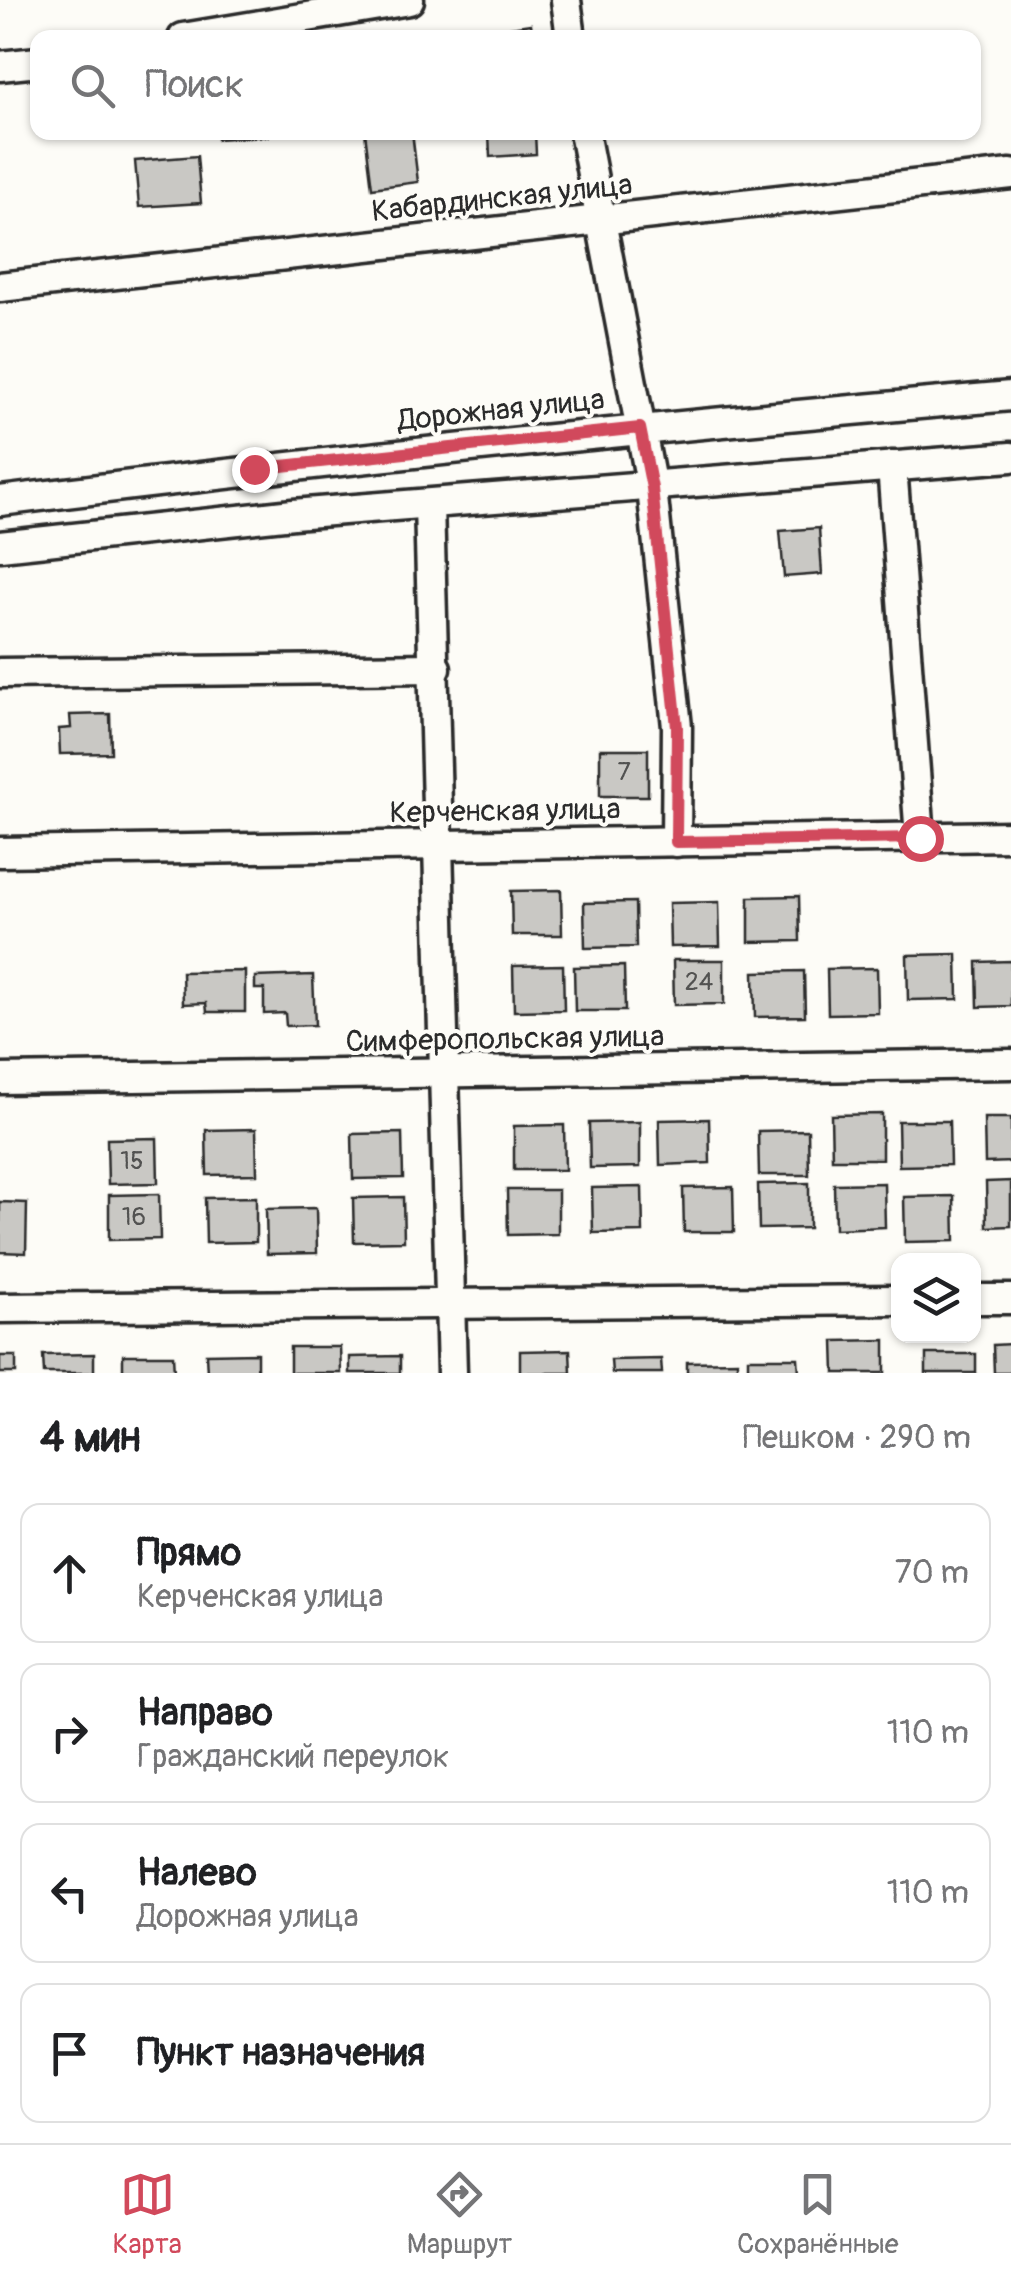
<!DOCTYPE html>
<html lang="ru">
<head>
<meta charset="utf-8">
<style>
  :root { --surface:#fff; --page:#f6f6f6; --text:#202124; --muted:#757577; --line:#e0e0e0; --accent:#d1495b }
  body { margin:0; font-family:Pangolin,sans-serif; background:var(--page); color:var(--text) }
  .controls { position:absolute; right:30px; bottom:30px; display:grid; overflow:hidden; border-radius:20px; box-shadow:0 2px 8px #0004 }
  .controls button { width:90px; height:90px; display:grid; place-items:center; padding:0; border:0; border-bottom:2px solid var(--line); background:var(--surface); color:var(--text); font:50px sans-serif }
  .stop { position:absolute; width:30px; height:30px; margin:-22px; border:8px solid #d1495b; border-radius:50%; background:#fff }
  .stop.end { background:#d1495b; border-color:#fff; box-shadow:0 2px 10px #0008 }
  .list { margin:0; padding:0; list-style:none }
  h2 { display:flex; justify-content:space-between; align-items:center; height:130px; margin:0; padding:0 40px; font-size:42px }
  h2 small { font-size:32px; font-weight:400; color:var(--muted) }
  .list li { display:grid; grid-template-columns:65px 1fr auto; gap:30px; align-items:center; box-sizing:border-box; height:140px; margin:0 20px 20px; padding:0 20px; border:2px solid var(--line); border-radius:20px }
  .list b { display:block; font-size:38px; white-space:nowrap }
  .list p { margin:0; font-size:32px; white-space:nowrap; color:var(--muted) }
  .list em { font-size:32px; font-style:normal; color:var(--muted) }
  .icon { flex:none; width:55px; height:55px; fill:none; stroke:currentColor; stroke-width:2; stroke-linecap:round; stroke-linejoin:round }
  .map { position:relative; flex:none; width:1011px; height:1373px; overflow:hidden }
  .search { position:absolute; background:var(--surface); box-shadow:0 2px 8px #0004; left:30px; right:30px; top:30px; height:110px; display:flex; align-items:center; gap:25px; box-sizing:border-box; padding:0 35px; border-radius:20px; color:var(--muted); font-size:38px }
  .sheet { height:770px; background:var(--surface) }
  nav { display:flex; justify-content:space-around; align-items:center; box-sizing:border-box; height:140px; border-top:2px solid var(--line); background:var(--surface); font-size:28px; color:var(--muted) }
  nav a { display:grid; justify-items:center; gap:5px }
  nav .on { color:var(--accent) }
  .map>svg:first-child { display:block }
  .building { fill:#c9c8c4; stroke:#2b2b2b; stroke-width:2.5 }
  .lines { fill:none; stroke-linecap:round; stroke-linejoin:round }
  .minor-casing { stroke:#2b2b2b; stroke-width:35 }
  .minor { stroke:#fdfcf7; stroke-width:28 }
  .route { stroke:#d1495b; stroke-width:12 }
  .labels { text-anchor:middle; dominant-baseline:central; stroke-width:8; stroke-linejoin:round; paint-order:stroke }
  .number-label { font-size:25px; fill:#525251 }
  .street-label { font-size:30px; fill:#2b2b2b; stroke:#fdfcf7 }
</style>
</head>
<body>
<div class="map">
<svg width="1011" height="1373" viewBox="0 0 1011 1373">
  <rect width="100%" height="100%" fill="#fdfcf7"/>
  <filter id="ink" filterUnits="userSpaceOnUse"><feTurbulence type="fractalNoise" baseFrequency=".01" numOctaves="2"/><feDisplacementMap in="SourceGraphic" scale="20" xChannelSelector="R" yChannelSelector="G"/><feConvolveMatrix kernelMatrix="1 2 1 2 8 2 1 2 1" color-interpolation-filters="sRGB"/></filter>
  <g filter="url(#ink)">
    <!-- building -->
    <g class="building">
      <polygon points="531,24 533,38 485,38 484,31"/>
      <polygon points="217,132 268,132 268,136 217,139"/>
      <polygon points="365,132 412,132 418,182 372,188"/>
      <polygon points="489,132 535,132 536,154 490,157"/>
      <polygon points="197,156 201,203 139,207 135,161"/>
      <polygon points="819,528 822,574 784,577 780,531"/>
      <polygon points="110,714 111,753 60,754 59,729 71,728 70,715"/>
      <rect x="600" y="749" width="48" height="47"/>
      <polygon points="561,890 562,935 512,935 511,891"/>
      <polygon points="799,896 800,941 749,942 749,897"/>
      <polygon points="635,902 636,947 585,948 584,903"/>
      <polygon points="719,902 720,946 670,947 669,903"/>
      <polygon points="957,954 958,999 908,1000 907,955"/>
      <polygon points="673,960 724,960 724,1004 674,1005"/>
      <polygon points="1011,961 1011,1006 978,1007 977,962"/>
      <polygon points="563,965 564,1010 514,1011 513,966"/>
      <polygon points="624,966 625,1011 575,1011 574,967"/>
      <polygon points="877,968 878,1013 828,1014 827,969"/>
      <polygon points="245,971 245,1012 207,1012 206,1003 183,1004 182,972"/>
      <polygon points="804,971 805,1016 755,1017 754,972"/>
      <polygon points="313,975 315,1025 286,1026 285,1013 264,1014 264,989 255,989 255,977"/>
      <polygon points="882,1114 882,1159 832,1159 831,1115"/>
      <polygon points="984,1118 1011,1118 1011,1162 985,1163"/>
      <polygon points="709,1119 710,1163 660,1165 659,1120"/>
      <polygon points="898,1121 949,1121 950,1165 899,1166"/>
      <polygon points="640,1122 640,1167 590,1168 589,1123"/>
      <polygon points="564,1125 565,1170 514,1170 514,1126"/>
      <polygon points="256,1129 257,1174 207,1175 206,1130"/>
      <polygon points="808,1130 809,1175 759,1175 758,1131"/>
      <polygon points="402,1133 403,1178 353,1179 352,1134"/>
      <polygon points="157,1138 158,1183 108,1184 107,1139"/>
      <polygon points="1011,1181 1011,1226 987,1227 986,1182"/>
      <polygon points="809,1183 809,1228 759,1229 758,1184"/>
      <polygon points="884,1183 885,1227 835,1229 834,1184"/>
      <polygon points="642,1187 643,1232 593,1233 592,1188"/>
      <polygon points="733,1187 734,1232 684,1232 683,1188"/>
      <polygon points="507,1190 558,1190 558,1234 508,1235"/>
      <polygon points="159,1194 160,1239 109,1240 109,1195"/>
      <polygon points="954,1196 955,1241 905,1242 904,1197"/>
      <polygon points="256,1197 256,1242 206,1243 205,1198"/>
      <polygon points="403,1197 404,1241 354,1242 353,1198"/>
      <polygon points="0,1202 27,1203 26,1253 0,1252"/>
      <polygon points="316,1208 317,1253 267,1254 266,1209"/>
      <polygon points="885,1340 885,1373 835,1373 834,1341"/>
      <polygon points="1011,1344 1011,1373 994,1373 993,1345"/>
      <polygon points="290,1347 340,1347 341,1373 290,1373"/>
      <polygon points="570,1350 571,1373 520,1373 520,1351"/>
      <polygon points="257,1353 257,1373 207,1373 206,1354"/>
      <polygon points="94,1354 94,1373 44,1373 43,1355"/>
      <rect x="926" y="1354" width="50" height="19"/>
      <polygon points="123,1355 173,1355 174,1373 123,1373"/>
      <rect x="0" y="1356" width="16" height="17"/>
      <polygon points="400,1356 400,1373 350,1373 350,1357"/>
      <polygon points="748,1358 798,1358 799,1373 748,1373"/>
      <polygon points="661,1359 662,1373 612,1373 611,1360"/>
      <polygon points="737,1361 737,1373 687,1373 687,1362"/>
    </g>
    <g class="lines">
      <defs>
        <g id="minor">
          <polyline points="566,0 571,38"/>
          <polyline points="183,38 409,0"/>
          <polyline points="0,66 38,62"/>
          <polyline points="584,132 652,488 677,727 676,842"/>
          <polyline points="0,287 1011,174"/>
          <polyline points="892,466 920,837"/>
          <path d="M0 501C336 459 673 425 1011 396"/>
          <polyline points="429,504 452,1373"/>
          <polyline points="0,546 293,514 1011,457"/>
          <polyline points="0,673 436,668"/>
          <polyline points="0,852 1011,836"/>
          <polyline points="0,1079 1011,1064"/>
          <polyline points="974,1299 1011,1299"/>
          <polyline points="0,1308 898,1300"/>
        </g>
      </defs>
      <!-- minor casing -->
      <use href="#minor" class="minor-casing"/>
      <!-- minor -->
      <use href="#minor" class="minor"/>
    </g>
  </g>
  <g class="lines" filter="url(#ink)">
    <!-- route -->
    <polyline class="route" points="254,469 640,428 652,488 677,727 676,842 920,838"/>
  </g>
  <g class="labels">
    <!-- number labels -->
    <g class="number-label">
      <text x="624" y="772">7</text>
      <text x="699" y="982">24</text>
      <text x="132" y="1161">15</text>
      <text x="134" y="1217">16</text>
    </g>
    <!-- street labels -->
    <g class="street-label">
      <text transform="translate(502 198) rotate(-6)">Кабардинская улица</text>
      <text transform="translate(501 410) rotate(-6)">Дорожная улица</text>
      <text transform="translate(505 811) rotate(-1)">Керченская улица</text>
      <text transform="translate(505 1039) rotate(-1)">Симферопольская улица</text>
    </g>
  </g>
</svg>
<div class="controls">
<button><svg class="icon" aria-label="layers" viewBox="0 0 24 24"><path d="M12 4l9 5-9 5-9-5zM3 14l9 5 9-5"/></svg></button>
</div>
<div class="stop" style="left:920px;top:838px"></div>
<div class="stop end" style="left:254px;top:469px"></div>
<div class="search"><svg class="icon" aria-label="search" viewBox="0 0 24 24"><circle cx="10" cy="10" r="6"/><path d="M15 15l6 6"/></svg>Поиск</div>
</div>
<section class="sheet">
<h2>4 мин<small>Пешком · 290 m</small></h2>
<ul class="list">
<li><svg class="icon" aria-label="ahead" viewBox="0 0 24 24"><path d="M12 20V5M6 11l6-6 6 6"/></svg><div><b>Прямо</b><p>Керченская улица</p></div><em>70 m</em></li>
<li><svg class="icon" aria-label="right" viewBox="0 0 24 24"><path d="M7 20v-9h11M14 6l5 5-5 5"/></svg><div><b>Направо</b><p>Гражданский переулок</p></div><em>110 m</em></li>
<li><svg class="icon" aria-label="left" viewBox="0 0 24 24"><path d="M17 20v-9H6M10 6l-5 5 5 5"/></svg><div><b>Налево</b><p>Дорожная улица</p></div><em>110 m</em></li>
<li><svg class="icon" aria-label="arrive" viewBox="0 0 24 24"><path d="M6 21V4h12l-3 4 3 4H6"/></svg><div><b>Пункт назначения</b></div></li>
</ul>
</section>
<nav>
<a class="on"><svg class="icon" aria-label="map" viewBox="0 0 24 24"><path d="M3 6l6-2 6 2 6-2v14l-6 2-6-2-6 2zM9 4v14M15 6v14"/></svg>Карта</a>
<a><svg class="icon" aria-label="directions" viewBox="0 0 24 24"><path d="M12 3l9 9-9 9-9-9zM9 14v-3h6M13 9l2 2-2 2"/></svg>Маршрут</a>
<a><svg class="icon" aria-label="saved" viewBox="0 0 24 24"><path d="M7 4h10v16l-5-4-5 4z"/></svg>Сохранённые</a>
</nav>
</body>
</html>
